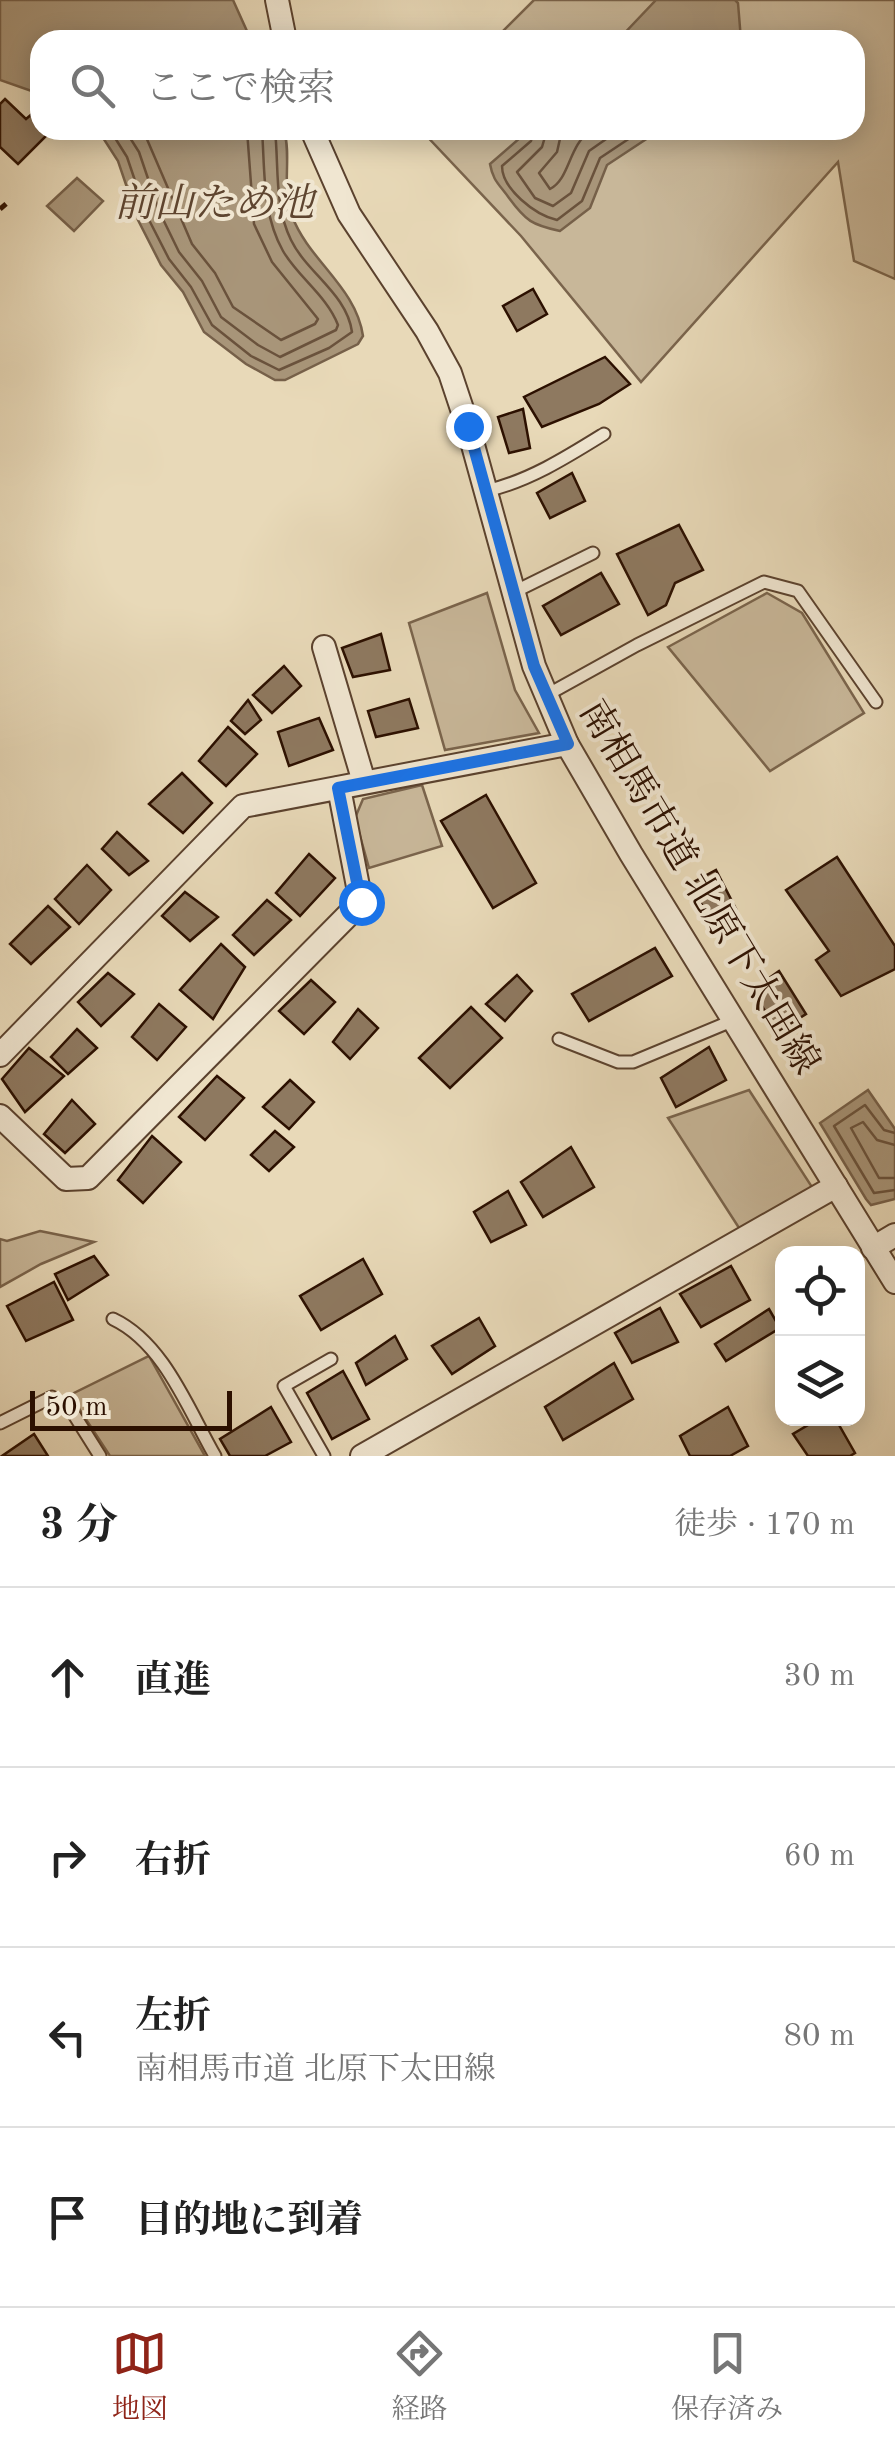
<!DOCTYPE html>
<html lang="ja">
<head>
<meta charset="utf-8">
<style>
  :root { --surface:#fff; --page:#f2f2f2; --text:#222; --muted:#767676; --line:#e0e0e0; --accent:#8f2418 }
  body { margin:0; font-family:"Old Standard TT","Noto Serif JP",serif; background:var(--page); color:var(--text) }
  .controls { position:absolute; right:30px; bottom:30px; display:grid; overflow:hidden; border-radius:20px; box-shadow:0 5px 25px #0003 }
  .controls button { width:90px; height:90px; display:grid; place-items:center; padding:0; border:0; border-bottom:2px solid var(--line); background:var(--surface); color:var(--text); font:50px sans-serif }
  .scale { position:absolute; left:30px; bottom:25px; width:202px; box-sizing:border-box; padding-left:10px; border:5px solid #2c1000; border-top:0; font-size:28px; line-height:35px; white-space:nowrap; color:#2c1000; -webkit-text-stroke:8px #f0e6d1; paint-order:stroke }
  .stop { position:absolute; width:30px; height:30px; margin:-22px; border:8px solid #1a73e8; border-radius:50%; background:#fff }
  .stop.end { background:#1a73e8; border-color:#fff; box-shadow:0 2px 10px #0008 }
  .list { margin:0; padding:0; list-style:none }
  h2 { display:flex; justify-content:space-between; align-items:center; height:130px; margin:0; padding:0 40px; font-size:42px }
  h2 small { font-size:32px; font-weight:400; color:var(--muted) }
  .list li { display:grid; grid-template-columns:65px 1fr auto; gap:30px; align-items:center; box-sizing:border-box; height:180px; padding:0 40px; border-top:2px solid var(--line) }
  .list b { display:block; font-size:38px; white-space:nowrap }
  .list p { margin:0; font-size:32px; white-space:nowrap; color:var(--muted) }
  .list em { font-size:32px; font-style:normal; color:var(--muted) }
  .icon { flex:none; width:55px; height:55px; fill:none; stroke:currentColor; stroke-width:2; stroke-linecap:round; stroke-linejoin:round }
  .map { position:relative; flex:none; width:895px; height:1456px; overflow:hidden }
  .search { position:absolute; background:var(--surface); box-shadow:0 5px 25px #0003; left:30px; right:30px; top:30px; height:110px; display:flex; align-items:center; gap:25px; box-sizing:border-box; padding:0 35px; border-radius:30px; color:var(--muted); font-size:38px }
  .sheet { height:850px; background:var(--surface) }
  nav { display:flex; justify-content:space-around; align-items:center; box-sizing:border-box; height:140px; border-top:2px solid var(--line); background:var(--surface); font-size:28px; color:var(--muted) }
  nav a { display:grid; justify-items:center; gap:5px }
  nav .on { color:var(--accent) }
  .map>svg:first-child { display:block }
  .green { fill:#c8b799; stroke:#7a644c; stroke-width:2.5 }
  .water { fill:#a89579; stroke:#766049; stroke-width:2.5 }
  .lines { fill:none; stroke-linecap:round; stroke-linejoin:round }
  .shore { stroke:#6a523c; stroke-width:2.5 }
  .building { fill:#8e7960; stroke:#2c1000; stroke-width:2.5 }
  .lane-casing { stroke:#5b422e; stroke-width:15 }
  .street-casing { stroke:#5b422e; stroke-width:26 }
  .path { stroke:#2c1000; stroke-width:5; stroke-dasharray:8 5; stroke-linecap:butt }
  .lane { stroke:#f0e6d1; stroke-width:11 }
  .street { stroke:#f0e6d1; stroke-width:22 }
  .route { stroke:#1a73e8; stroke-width:12 }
  .labels { text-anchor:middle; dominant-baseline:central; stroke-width:8; stroke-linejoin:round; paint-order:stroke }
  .street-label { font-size:38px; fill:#2c1000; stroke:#f0e6d1 }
  .water-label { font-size:40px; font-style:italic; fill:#5e4530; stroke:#f0e6d1 }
</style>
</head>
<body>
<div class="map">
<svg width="895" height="1456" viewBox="0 0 895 1456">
  <rect width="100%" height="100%" fill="#e8d9b8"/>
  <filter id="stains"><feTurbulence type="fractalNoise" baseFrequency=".002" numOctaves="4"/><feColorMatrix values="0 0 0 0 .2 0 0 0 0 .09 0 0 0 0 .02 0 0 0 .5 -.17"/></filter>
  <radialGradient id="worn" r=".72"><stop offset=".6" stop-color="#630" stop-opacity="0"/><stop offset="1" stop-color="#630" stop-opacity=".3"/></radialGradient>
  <!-- green -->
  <g class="green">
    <polygon points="534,0 895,0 895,279 854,261 838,162 641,382 521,236 421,130 552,130 597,159 641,130 855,130 855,40 494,40"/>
    <polygon points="487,593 515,690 539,733 445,750 409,623"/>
    <polygon points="767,593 802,613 864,713 770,771 668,647"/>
    <polygon points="422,785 442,846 369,868 355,818 363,799"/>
    <polygon points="749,1090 812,1187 741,1231 668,1118"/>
    <polygon points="40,1231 94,1242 41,1264 0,1287 0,1239 7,1241"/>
    <polygon points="149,1356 205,1456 110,1456 70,1395"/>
  </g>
  <!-- water -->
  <g class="water">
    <polygon points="0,0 233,0 251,40 40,40 40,94 0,80"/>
    <polygon points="656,0 735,0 738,3 741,40 618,40"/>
    <path d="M98 130H284C292 157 281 190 292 216 309 261 356 287 363 336L358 344 285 380H275L246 364 204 332 183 292 161 265 138 220 118 161Z"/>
    <path d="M529 130H660L607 165 590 208 560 231C532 225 526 221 509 198 499 184 493 181 490 164Z"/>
    <polygon points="77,178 103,201 74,231 47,206"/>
    <polygon points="868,1090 895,1129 895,1199 871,1205 866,1199 820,1123"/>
  </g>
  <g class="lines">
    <!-- shore -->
    <g class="shore">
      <path d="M110 130 127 157 147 216 169 259 191 287 212 325 251 356 279 370 329 348 352 332C347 294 307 273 291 240 274 205 279 168 275 130"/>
      <path d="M125 130 139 152 159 211 179 252 202 281 221 317 258 345 280 357 336 330 338 325C327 296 298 277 283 251 262 214 265 171 262 130"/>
      <polyline points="143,130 192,244 215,273 233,307 281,340 315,324 318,319 272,262 254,224 247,130"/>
      <path d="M534 130 531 141 502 166C502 189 535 215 557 220L582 201 600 158 642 130"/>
      <polyline points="547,130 542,147 517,172 535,198 553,206 571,193 589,151 619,130"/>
      <path d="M562 130 557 152 539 173 550 189C570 179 568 146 591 130"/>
      <polyline points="895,1133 884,1130 865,1105 834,1126 874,1193 895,1190"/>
      <polyline points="895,1145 877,1140 863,1122 851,1128 879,1178 895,1178"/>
    </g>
  </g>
  <!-- building -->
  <g class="building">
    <polygon points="5,99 26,119 39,108 40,130 52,130 18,164 0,147 0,104"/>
    <polygon points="533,289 547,314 517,331 503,306"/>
    <polygon points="605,357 630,384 599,404 542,427 524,397"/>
    <polygon points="523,409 530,448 509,453 498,417"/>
    <polygon points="572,473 585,501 550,518 537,493"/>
    <polygon points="679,525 703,570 675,583 666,605 648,615 617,554"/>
    <polygon points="601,573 619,604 561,635 543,606"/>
    <polygon points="381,634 390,670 353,677 342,648"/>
    <polygon points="284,666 301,686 272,713 253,695"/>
    <polygon points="409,699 418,728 376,737 368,711"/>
    <polygon points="248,700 261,720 245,734 231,721"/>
    <polygon points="319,718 333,750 289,766 278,732"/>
    <polygon points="228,727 257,754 226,786 199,761"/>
    <polygon points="182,773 212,803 183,833 149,804"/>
    <polygon points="486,795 536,883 493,908 441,821"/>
    <polygon points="117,832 148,861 129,875 102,849"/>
    <polygon points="309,854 335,878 300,916 276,893"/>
    <polygon points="837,857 895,946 895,969 841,996 816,960 829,951 786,890"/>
    <polygon points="87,865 111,890 79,924 55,899"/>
    <polygon points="716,870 736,909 711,921 690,884"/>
    <polygon points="185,892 218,917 190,941 162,916"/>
    <polygon points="267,900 291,920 254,955 233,935"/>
    <polygon points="48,906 70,927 31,964 10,944"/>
    <polygon points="221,944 245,967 213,1019 180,990"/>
    <polygon points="655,948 672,976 589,1021 572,994"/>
    <polygon points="779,971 806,1014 778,1032 752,990"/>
    <polygon points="108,973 134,994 101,1026 78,1002"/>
    <polygon points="517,975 532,991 505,1021 486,1004"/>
    <polygon points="311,980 335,1002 304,1034 279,1011"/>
    <polygon points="159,1004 186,1027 157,1060 132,1037"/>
    <polygon points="471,1007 502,1038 450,1088 419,1058"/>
    <polygon points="358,1009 378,1028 350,1059 333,1042"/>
    <polygon points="77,1029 97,1048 68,1074 51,1057"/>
    <polygon points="709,1047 726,1080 676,1107 661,1078"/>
    <polygon points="29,1048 64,1076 25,1112 2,1079"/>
    <polygon points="217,1076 244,1098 205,1140 179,1117"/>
    <polygon points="290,1080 314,1102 289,1129 263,1107"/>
    <polygon points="72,1100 95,1124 65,1153 44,1134"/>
    <polygon points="275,1131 294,1147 269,1171 251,1155"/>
    <polygon points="152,1136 181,1162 143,1203 118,1180"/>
    <polygon points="571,1147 594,1187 543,1217 521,1182"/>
    <polygon points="508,1191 526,1225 491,1242 474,1212"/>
    <polygon points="94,1256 108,1275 68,1300 55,1274"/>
    <polygon points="363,1259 382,1294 321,1330 300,1296"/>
    <polygon points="731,1266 750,1300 701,1327 680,1294"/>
    <polygon points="54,1282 73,1320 26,1341 7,1306"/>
    <polygon points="660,1308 678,1342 632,1363 615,1333"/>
    <polygon points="769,1309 780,1328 726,1361 715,1344"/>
    <polygon points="479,1318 495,1346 452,1374 432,1346"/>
    <polygon points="395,1336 407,1359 366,1385 356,1363"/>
    <polygon points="614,1363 633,1399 563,1440 545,1407"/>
    <polygon points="343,1371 369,1419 332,1439 307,1393"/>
    <polygon points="271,1407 291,1442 265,1456 230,1456 220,1439"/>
    <polygon points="728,1407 748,1446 730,1456 690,1456 680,1436"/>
    <polygon points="820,1418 835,1418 855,1453 850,1456 808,1456 793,1434"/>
    <polygon points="34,1434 48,1456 2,1456"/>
  </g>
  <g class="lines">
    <defs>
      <g id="lane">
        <path d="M486 491C529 481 567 457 604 434"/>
        <polyline points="514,592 593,553"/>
        <polyline points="545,696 637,645 764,582 798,591 876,702"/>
        <polyline points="559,1039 618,1062 633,1062 734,1020"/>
        <path d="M113 1319C164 1343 188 1409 215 1456"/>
        <polyline points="0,1423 52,1397 73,1413 100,1456"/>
        <polyline points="324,1456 284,1386 331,1359"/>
      </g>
      <g id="street">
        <polyline points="277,0 285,40"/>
        <polyline points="312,130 349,214 427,331 450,373 468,427 534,666 567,744 631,854 895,1282"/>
        <polyline points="324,647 364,782"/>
        <polyline points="0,1055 243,806 567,744"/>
        <polyline points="0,1116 66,1179 88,1178 361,902 339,788"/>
        <polyline points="873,1248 895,1235"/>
        <polyline points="362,1456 836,1186"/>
      </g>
    </defs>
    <!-- lane casing -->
    <use href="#lane" class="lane-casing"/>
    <!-- street casing -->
    <use href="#street" class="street-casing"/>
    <!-- path -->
    <polyline class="path" points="0,209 7,203"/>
    <!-- lane -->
    <use href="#lane" class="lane"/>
    <!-- street -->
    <use href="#street" class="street"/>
  </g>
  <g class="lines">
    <!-- route -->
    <polyline class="route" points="361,902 338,788 568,744 534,666 468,426"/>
  </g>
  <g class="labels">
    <!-- street labels -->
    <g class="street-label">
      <text transform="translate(698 888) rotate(59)">南相馬市道 北原下太田線</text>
    </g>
    <!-- water labels -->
    <g class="water-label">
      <text x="214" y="206">前山ため池</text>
    </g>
  </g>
  <rect width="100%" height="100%" filter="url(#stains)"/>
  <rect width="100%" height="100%" fill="url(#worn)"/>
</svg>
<div class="controls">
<button><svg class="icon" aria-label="locate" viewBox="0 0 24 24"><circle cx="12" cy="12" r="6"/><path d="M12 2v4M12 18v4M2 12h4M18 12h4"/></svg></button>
<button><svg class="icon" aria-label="layers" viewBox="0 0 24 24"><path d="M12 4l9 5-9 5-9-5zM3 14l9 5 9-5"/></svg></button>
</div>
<div class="scale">50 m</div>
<div class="stop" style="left:361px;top:902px"></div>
<div class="stop end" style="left:468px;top:426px"></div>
<div class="search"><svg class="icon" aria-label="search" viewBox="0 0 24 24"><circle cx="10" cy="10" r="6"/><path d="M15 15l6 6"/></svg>ここで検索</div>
</div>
<section class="sheet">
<h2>3 分<small>徒歩 · 170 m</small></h2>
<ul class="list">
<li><svg class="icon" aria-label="ahead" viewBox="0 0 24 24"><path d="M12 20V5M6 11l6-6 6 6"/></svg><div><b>直進</b></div><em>30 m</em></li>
<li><svg class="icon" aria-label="right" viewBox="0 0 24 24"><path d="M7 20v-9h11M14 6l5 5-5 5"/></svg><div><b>右折</b></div><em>60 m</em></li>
<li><svg class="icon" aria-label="left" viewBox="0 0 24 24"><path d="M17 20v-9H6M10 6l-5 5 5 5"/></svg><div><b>左折</b><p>南相馬市道 北原下太田線</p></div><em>80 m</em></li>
<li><svg class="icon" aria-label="arrive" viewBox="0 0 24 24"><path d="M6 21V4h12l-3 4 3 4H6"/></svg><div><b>目的地に到着</b></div></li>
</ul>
</section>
<nav>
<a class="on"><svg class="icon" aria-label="map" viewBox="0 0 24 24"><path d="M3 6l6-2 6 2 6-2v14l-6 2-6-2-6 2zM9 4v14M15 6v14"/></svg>地図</a>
<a><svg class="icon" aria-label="directions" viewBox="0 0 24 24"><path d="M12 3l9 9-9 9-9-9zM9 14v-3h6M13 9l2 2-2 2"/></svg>経路</a>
<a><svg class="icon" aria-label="saved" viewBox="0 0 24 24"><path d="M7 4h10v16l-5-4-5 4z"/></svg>保存済み</a>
</nav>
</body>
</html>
